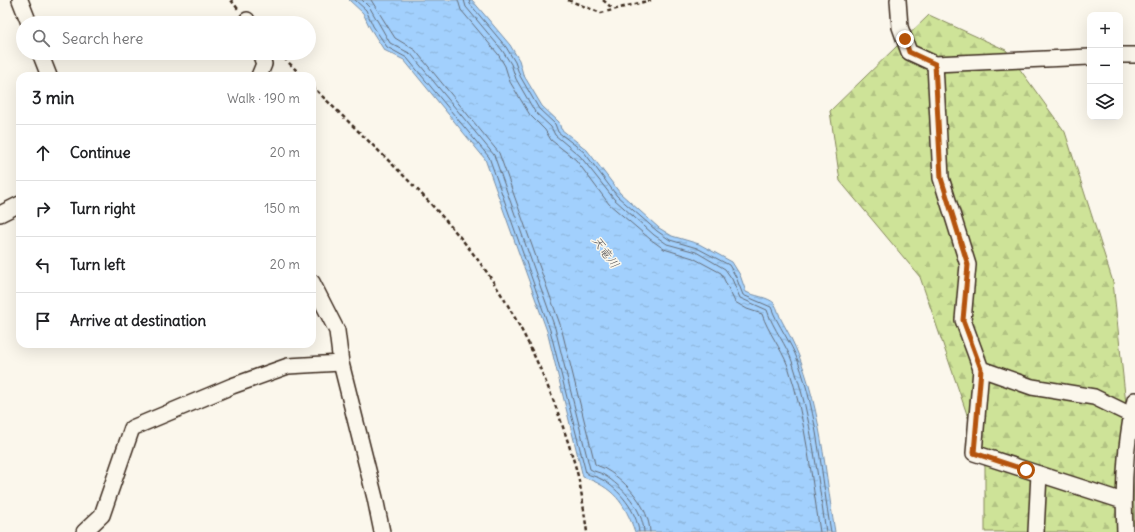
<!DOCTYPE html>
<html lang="en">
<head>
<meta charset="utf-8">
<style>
  :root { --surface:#fff; --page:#f2f2f2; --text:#202124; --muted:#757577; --line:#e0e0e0 }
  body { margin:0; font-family:Delius,"Klee One",sans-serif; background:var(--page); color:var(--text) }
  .controls { position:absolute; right:12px; top:12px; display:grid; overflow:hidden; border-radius:8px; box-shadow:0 4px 16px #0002 }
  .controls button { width:36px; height:36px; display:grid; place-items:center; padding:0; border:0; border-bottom:1px solid var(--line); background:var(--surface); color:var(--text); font:20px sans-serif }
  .stop { position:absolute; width:12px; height:12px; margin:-9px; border:3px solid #b45309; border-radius:50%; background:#fff }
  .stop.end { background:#b45309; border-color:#fff; box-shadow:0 1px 4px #0008 }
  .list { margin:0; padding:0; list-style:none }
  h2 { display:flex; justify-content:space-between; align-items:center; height:52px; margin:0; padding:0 16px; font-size:17px }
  h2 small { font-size:13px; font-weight:400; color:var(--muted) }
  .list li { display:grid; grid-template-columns:26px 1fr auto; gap:12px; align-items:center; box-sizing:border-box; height:56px; padding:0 16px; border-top:1px solid var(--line) }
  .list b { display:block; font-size:15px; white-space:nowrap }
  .list em { font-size:13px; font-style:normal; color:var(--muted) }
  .icon { flex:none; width:22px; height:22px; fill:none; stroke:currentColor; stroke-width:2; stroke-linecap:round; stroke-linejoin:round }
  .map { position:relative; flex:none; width:1135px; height:532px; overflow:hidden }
  .search { position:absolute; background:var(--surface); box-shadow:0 4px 16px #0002; left:16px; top:16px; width:300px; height:44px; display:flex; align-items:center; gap:10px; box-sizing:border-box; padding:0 14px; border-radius:22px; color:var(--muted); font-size:15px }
  .panel { position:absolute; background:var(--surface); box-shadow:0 4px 16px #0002; left:16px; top:72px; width:300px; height:276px; border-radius:12px }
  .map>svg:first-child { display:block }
  .forest { fill:url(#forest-firs); stroke:#84865b }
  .water { fill:url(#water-ripples); stroke:#798ea4 }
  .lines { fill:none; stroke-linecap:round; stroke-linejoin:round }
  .shore { stroke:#646c77; stroke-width:1 }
  .street-casing { stroke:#3b2a1e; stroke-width:18 }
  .path { stroke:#3b2a1e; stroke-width:2.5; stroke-dasharray:4 3; stroke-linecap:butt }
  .street { stroke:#fbf7ec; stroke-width:15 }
  .route { stroke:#b45309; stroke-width:5 }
  .labels { text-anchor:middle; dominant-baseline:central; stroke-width:3; stroke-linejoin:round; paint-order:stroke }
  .water-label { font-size:12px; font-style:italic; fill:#555456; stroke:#fbf7ec }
</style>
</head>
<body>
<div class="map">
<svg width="1135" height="532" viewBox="0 0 1135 532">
  <defs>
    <pattern id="forest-firs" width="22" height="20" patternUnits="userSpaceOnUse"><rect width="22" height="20" fill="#cee398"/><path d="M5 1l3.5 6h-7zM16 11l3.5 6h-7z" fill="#b2c383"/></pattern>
    <pattern id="water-ripples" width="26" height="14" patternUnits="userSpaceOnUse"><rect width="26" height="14" fill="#a2d0fd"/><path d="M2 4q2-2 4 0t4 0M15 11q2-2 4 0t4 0" fill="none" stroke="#8cb3d8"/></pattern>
  </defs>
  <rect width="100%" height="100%" fill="#fbf7ec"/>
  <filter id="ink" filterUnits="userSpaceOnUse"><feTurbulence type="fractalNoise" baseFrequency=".025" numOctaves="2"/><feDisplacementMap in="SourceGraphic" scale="8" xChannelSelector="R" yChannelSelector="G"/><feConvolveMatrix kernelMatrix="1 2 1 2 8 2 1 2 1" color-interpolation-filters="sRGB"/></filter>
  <g filter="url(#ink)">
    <!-- forest -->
    <polygon class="forest" points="929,15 1006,50 1065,132 1113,282 1133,470 1135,532 985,532 985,467 920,277 840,181 830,111"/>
    <!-- water -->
    <path class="water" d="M349 0H472L510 45 519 60 523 74 542 106 559 122 561 129 587 150 620 193 659 228 672 236 699 244 732 262 740 275 746 292C754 296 768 297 774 303 778 308 779 317 783 323 820 387 823 461 835 532H635C625 503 613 487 583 477L547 331 485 159 404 60 384 50 370 28 363 13Z"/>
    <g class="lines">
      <!-- shore -->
      <g class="shore">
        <path d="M355 0 366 10 373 26 387 47 407 58 489 157 550 330 586 473C590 476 596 476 601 479 619 489 637 511 639 532"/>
        <path d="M362 0 370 8 390 43 411 54 494 155 555 328 590 469C594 472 600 472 604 475 623 487 643 509 644 532"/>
        <path d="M371 0 395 38 415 50 499 153 561 327 595 464C599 467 603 467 607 470 627 482 649 507 650 532"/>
        <path d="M458 0 461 10 498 54 505 66 510 82 530 115 545 130 551 140 576 160 609 204 650 239 664 249 693 258 721 273 735 302 747 309 762 314C768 332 781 348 788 366 806 420 811 476 820 532"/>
        <path d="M464 0 466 7 502 50 511 64 516 79 535 112 551 127 555 135 580 156 614 199 654 235 667 244 696 252 725 269 732 279 740 298 767 310C773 329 787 345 793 364 812 419 817 475 826 532"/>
        <path d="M469 0 470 4 506 47 515 62 520 76 539 109 555 124 558 132 584 152 617 196 657 231 670 240 697 248 729 265 736 277 743 295 771 307C778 326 791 342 798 361 818 416 821 475 831 532"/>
      </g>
      <defs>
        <g id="street">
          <polyline points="20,0 29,23"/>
          <polyline points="898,0 900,27 909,52 935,64 1090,57"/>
          <polyline points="247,20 248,23"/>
          <polyline points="40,53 49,76"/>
          <polyline points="1120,55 1135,55"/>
          <polyline points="935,64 941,178 968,265 963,320 981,369 1032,387 1094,397 1131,415"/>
          <polyline points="259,76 264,64 260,53"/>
          <polyline points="0,214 20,204"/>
          <polyline points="312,282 337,331 341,363 375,498 382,532"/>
          <polyline points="981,369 974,453 1123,501"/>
          <polyline points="84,532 102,515 132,428 232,386 288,366 341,363"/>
          <polyline points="1036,532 1039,474"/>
          <path d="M1125 532C1123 489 1125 442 1135 400"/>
        </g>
      </defs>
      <!-- street casing -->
      <use href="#street" class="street-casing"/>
      <!-- path -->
      <g class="path">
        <polyline points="231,0 238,9"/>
        <polyline points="568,0 601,13 651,0"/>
        <polyline points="603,0 613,9"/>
        <polyline points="279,53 302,76"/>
        <path d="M312 86C371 145 437 202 486 271 528 332 557 401 577 472 582 492 584 512 587 532"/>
      </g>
      <!-- street -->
      <use href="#street" class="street"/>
    </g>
  </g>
  <g class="lines" filter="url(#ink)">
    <!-- route -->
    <polyline class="route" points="905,39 909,52 935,64 941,178 968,265 963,320 981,369 974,453 1026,470"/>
  </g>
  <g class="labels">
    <!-- water labels -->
    <g class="water-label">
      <text transform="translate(606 252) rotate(54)">天竜川</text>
    </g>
  </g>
</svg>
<div class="controls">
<button>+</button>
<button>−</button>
<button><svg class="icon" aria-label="layers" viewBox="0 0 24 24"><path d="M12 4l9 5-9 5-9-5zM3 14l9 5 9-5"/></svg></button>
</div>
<div class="stop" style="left:1026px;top:470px"></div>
<div class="stop end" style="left:905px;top:39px"></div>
<div class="search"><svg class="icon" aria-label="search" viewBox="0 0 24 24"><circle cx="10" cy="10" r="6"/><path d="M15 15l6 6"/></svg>Search here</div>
<section class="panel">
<h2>3 min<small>Walk · 190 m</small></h2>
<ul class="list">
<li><svg class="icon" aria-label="ahead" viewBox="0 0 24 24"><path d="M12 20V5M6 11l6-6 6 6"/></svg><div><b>Continue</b></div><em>20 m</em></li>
<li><svg class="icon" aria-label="right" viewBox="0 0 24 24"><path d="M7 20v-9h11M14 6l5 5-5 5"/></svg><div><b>Turn right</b></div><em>150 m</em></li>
<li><svg class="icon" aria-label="left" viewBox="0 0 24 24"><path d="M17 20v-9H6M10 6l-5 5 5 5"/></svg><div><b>Turn left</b></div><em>20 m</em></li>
<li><svg class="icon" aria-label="arrive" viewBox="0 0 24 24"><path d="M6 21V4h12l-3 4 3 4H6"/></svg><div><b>Arrive at destination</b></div></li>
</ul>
</section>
</div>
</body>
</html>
